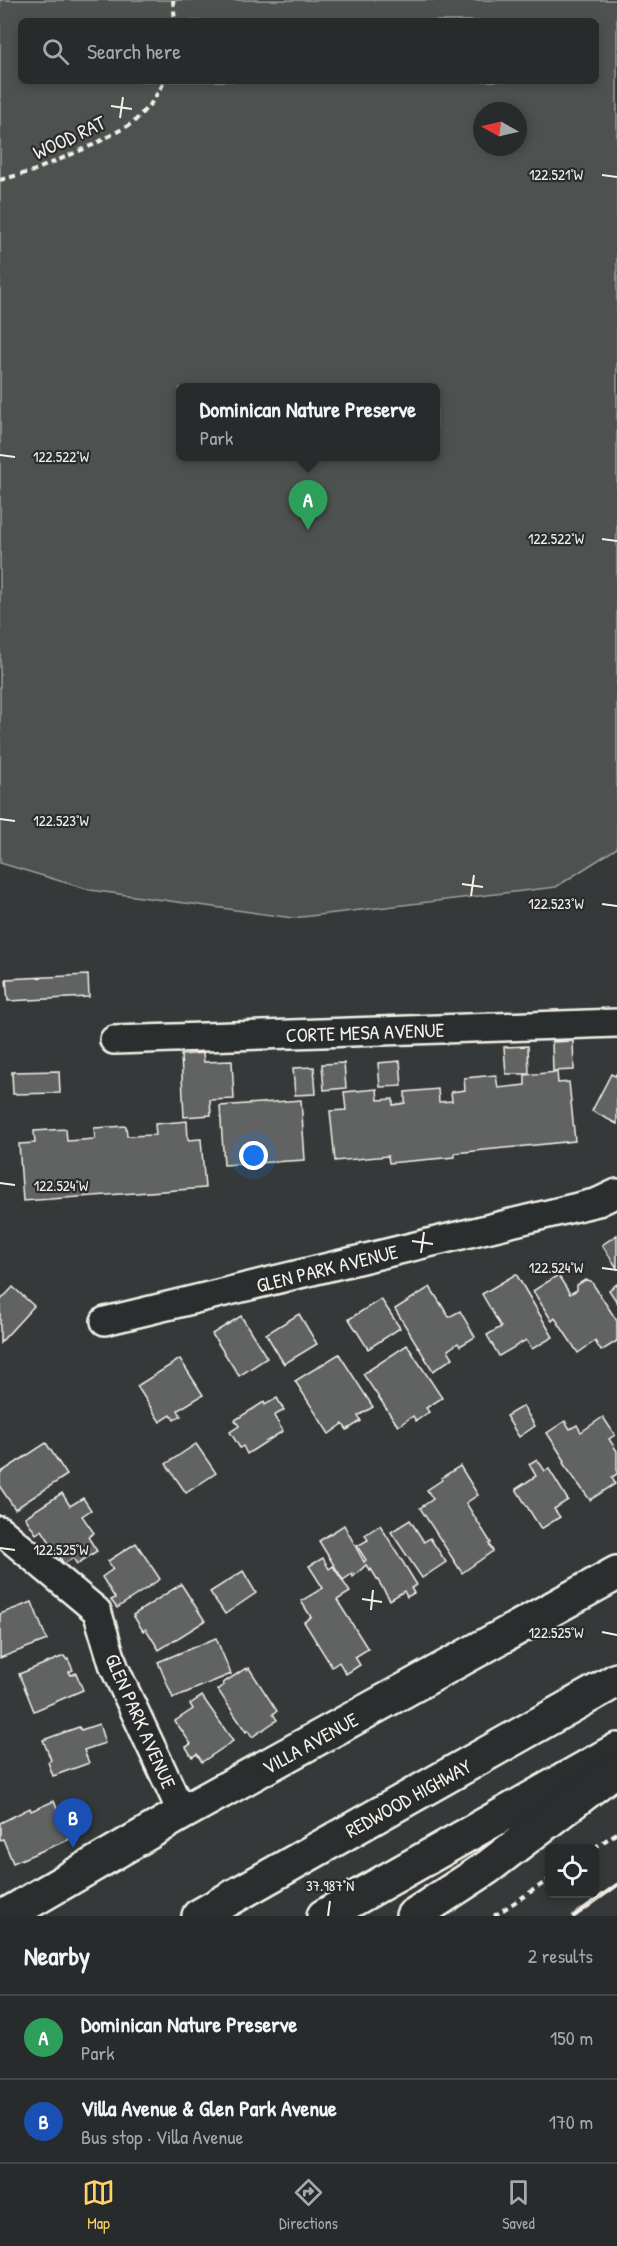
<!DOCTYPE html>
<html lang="en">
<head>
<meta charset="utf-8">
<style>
  :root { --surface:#282b2b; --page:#343737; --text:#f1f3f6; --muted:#a5a7a9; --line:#444747; --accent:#ffd166 }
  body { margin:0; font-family:"Patrick Hand",sans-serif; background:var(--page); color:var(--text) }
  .controls { position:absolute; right:18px; bottom:18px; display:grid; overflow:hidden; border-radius:9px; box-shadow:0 3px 9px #0003 }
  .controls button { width:54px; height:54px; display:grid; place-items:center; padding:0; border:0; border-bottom:2px solid var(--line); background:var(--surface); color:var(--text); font:30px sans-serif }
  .compass { position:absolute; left:473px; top:102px; width:54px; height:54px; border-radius:50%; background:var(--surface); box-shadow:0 3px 9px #0003; rotate:278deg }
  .you { position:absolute; left:254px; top:1156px; width:21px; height:21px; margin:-15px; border:4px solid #fff; border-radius:50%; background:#1a73e8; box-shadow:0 0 0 9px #1a73e833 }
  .badge { display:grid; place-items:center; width:39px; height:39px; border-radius:50%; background:var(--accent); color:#fff; font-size:20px; font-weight:700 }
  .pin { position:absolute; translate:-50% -50px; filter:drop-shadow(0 2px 3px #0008) }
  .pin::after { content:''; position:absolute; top:32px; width:21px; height:18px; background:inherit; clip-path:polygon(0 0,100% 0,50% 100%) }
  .popup { position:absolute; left:176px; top:383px; width:264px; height:78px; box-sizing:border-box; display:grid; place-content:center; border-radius:9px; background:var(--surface); filter:drop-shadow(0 2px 4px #0005); font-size:20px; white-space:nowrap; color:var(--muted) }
  .popup b { font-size:22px; color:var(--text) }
  .popup::after { content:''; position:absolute; left:50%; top:100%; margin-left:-12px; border:12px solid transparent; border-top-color:var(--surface) }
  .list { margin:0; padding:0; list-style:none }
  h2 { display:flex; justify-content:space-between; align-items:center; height:78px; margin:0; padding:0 24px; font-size:26px }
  h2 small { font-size:20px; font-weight:400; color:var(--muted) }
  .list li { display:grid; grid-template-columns:39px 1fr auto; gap:18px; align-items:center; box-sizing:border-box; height:84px; padding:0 24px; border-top:2px solid var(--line) }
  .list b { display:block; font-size:22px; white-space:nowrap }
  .list p { margin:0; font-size:20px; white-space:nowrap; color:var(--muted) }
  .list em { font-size:20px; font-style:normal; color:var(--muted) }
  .icon { flex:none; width:33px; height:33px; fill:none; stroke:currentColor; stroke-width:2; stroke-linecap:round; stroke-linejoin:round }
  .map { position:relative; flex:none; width:617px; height:1916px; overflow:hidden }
  .search { position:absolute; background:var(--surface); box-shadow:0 3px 9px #0003; left:18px; right:18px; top:18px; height:66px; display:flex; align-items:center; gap:15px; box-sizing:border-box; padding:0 21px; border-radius:9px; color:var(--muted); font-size:22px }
  .sheet { height:246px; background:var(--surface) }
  nav { display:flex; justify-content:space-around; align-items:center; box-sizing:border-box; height:84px; border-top:2px solid var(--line); background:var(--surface); font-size:16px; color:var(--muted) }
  nav a { display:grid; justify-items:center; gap:3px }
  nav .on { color:var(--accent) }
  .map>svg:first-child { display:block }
  .green { fill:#4e514f; stroke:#a1a19c; stroke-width:1.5; fill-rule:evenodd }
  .building { fill:#616362; stroke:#f4f1e8; stroke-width:1.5 }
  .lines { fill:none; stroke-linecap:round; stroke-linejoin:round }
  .street-casing { stroke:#f4f1e8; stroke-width:32 }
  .secondary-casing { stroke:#f4f1e8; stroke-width:38 }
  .highway-casing { stroke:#f4f1e8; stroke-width:38 }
  .path { stroke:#f4f1e8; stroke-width:4; stroke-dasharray:6 4.5; stroke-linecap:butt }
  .street { stroke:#2a2d2e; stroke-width:27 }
  .secondary { stroke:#2a2d2e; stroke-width:33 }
  .highway { stroke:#2a2d2e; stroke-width:33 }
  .rail { stroke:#f4f1e8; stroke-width:4.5 }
  .ticks { fill:none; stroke:#f4f1e8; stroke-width:2 }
  .labels { text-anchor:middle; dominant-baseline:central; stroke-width:4.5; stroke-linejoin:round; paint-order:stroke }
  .street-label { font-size:20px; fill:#f4f1e8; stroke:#2a2d2e }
  .ticks-label { font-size:15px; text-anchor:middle; fill:#f4f1e8; stroke:#2a2d2e; stroke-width:4.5; stroke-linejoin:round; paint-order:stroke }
</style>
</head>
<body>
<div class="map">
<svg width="617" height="1916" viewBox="0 0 617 1916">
  <rect width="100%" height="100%" fill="#363939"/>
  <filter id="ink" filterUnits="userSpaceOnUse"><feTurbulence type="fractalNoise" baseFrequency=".0167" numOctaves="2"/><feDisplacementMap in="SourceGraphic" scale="12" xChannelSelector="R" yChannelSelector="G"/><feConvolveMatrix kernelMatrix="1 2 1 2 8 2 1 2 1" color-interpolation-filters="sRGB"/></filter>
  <g filter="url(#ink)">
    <!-- green -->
    <path class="green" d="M0 0H617V848L556 887 293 918 90 890 0 863ZM21 21H596V81H21ZM482 111H518V147H482ZM180 388H436V456H180Z"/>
    <!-- building -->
    <g class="building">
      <polygon points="88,975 89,997 8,1001 6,979"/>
      <polygon points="573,1041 574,1070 553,1071 552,1042"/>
      <polygon points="528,1046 529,1074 506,1074 504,1047"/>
      <polygon points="203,1053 204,1062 232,1061 234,1099 210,1100 211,1115 184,1117 181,1055"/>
      <polygon points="400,1061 402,1086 380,1087 378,1063"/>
      <polygon points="344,1063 346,1088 324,1090 322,1064"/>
      <polygon points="314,1067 316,1094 295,1095 293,1068"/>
      <polygon points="59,1071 60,1093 13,1094 12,1072"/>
      <polygon points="557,1072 558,1083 569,1082 575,1141 455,1153 455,1157 389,1163 388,1156 335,1161 330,1111 346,1110 344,1092 377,1089 378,1100 393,1099 393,1105 405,1103 405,1092 438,1089 439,1102 452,1101 451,1092 465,1090 464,1078 496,1075 498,1088 525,1085 525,1075"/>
      <polygon points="617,1073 617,1124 592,1111 611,1074 615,1076"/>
      <polygon points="301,1100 305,1160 224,1165 220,1106"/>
      <polygon points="187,1121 188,1140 201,1139 205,1188 23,1201 19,1144 35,1143 34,1131 66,1129 67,1141 95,1139 94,1128 126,1126 127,1136 156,1135 155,1124"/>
      <polygon points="617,1235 617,1268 602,1245"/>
      <polygon points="516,1274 553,1337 532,1349 526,1340 499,1356 487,1335 501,1327 482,1294"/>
      <polygon points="558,1275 570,1294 577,1290 577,1285 585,1280 591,1281 617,1321 617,1341 601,1351 595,1341 578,1353 555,1318 552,1321 533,1291"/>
      <polygon points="617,1284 617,1302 609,1290"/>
      <polygon points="13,1287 34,1306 0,1343 0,1301"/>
      <polygon points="430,1287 449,1317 460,1311 475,1337 460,1346 458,1343 448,1350 453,1358 433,1371 395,1309"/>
      <polygon points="381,1299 400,1328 368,1349 349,1319"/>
      <polygon points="299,1314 317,1344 284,1364 266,1334"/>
      <polygon points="241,1316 267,1358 239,1376 212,1334"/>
      <polygon points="407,1345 442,1398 426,1408 429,1412 416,1421 413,1416 398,1426 363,1374"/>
      <polygon points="339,1354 373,1407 358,1416 361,1421 347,1430 343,1424 329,1434 295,1381"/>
      <polygon points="180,1359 203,1395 178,1410 181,1416 174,1420 171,1415 160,1422 137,1386"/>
      <polygon points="277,1398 284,1410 274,1416 283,1431 247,1454 243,1446 240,1448 230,1432 239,1426 235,1420 264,1402 265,1405"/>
      <polygon points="523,1406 535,1426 519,1437 506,1416"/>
      <polygon points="603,1417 615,1435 609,1439 617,1451 617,1474 612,1477 615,1484 590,1500 563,1463 565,1461 547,1433 565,1421 570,1429 577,1425 581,1432"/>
      <polygon points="46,1443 67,1475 15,1509 0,1487 0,1473"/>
      <polygon points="196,1444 216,1473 186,1493 166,1464"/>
      <polygon points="537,1459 545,1471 549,1469 568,1500 554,1509 560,1517 541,1529 516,1489 536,1476 529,1464"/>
      <polygon points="460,1466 478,1495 466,1503 491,1543 489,1544 493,1551 462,1573 420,1508 433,1499 427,1490 442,1480 441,1478"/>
      <polygon points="62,1493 70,1506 83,1498 91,1510 82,1516 94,1533 88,1537 97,1551 77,1564 73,1558 64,1564 42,1530 36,1534 25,1517"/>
      <polygon points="410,1520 424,1542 430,1538 446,1562 422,1578 391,1532"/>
      <polygon points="344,1525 364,1562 366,1560 357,1546 368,1540 365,1535 380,1525 417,1585 411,1588 414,1593 407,1597 404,1591 390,1600 371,1569 370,1571 366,1565 353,1577 352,1574 343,1580 319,1541"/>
      <polygon points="136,1543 160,1579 117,1608 111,1600 115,1598 102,1577 113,1569 108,1561"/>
      <polygon points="323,1558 329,1569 333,1566 350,1592 337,1600 368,1649 355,1657 360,1665 346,1674 339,1662 332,1667 304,1622 311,1617 301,1601 323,1588 309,1566"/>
      <polygon points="243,1571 256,1593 225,1614 210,1592"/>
      <polygon points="181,1584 205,1621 159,1650 146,1629 143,1631 133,1615"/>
      <polygon points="32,1602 47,1640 0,1658 0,1614"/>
      <polygon points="216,1638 231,1674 173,1698 158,1662"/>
      <polygon points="64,1656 67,1660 68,1659 73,1670 69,1672 71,1675 76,1673 83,1690 34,1711 19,1674"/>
      <polygon points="246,1668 247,1670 249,1668 277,1711 273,1714 277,1720 252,1737 248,1730 246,1732 218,1690 224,1685 223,1683"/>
      <polygon points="202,1696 233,1741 202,1762 197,1754 192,1757 186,1747 191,1744 175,1721 193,1709 190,1704"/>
      <polygon points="99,1724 105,1743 84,1750 89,1763 53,1776 48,1762 51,1760 43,1740 79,1727 81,1730"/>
      <polygon points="54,1801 70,1839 13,1863 3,1839 0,1840 0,1823 30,1808 31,1811"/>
    </g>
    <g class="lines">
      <defs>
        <g id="street">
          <polyline points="114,1040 617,1023"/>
          <polyline points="105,1321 598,1202 617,1193"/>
          <polyline points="0,1530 97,1611 114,1667 182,1813"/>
        </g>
        <polyline id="secondary" points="5,1916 182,1813 617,1573"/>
        <g id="highway">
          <polyline points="199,1916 617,1680"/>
          <polyline points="324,1916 617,1750"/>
          <polyline points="413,1916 488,1867 611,1773"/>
        </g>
      </defs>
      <!-- street casing -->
      <use href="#street" class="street-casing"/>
      <!-- secondary casing -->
      <use href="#secondary" class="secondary-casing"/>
      <!-- highway casing -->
      <use href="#highway" class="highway-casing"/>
      <!-- path -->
      <g class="path">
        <polyline points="173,0 175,21"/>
        <polyline points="0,180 33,171 93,145 133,123 152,102 165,81"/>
        <polyline points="594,1848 617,1833"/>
        <polyline points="494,1916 550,1879"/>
      </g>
      <!-- street -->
      <use href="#street" class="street"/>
      <!-- secondary -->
      <use href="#secondary" class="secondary"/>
      <!-- highway -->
      <use href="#highway" class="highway"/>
      <!-- rail -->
      <polyline class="rail" points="574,1916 617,1885"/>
    </g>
  </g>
  <!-- ticks -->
  <path class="ticks" d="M111 106 132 109M120 118 123 97M602 175 617 177M0 455 15 457M602 539 617 541M0 819 15 821M462 884 483 887M471 896 474 875M602 904 617 906M0 1183 15 1185M412 1241 433 1244M421 1253 424 1232M602 1268 617 1270M0 1548 15 1550M362 1599 382 1602M371 1610 373 1590M602 1632 617 1635M328 1916 330 1901"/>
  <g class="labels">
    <!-- street labels -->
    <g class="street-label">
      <text transform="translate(69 137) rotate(-25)">WOOD RAT</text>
      <text transform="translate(365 1032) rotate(-2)">CORTE MESA AVENUE</text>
      <text transform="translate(327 1268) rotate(-14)">GLEN PARK AVENUE</text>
      <text transform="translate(141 1721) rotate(66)">GLEN PARK AVENUE</text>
      <text transform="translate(310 1743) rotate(-29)">VILLA AVENUE</text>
      <text transform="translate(408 1798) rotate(-29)">REDWOOD HIGHWAY</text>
    </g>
  </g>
  <g class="ticks-label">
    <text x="556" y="180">122.521°W</text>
    <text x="61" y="462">122.522°W</text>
    <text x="556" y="544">122.522°W</text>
    <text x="61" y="826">122.523°W</text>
    <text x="556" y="909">122.523°W</text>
    <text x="61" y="1191">122.524°W</text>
    <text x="556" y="1273">122.524°W</text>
    <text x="61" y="1555">122.525°W</text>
    <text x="556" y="1638">122.525°W</text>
    <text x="330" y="1891">37.987°N</text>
  </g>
</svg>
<div class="controls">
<button><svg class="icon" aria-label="locate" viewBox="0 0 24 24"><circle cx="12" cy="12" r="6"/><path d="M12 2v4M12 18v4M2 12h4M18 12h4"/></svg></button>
</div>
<svg class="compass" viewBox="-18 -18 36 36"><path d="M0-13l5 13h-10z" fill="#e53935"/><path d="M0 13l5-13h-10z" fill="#a5a7a9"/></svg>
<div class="you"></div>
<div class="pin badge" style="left:308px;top:530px;background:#2e9e5b">A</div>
<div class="popup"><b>Dominican Nature Preserve</b>Park</div>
<div class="pin badge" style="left:73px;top:1848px;background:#1a4fb4">B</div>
<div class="search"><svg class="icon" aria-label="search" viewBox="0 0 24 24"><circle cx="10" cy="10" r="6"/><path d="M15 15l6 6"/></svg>Search here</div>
</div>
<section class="sheet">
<h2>Nearby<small>2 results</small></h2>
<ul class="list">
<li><span class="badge" style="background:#2e9e5b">A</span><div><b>Dominican Nature Preserve</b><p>Park</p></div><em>150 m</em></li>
<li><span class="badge" style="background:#1a4fb4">B</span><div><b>Villa Avenue &amp; Glen Park Avenue</b><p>Bus stop · Villa Avenue</p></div><em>170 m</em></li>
</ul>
</section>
<nav>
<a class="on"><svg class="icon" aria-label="map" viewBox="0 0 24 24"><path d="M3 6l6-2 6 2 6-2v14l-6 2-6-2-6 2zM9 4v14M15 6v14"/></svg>Map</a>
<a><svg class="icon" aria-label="directions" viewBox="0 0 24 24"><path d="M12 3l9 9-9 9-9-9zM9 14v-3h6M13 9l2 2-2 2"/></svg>Directions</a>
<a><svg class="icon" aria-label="saved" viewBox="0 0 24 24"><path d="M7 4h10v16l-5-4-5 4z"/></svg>Saved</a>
</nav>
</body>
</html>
